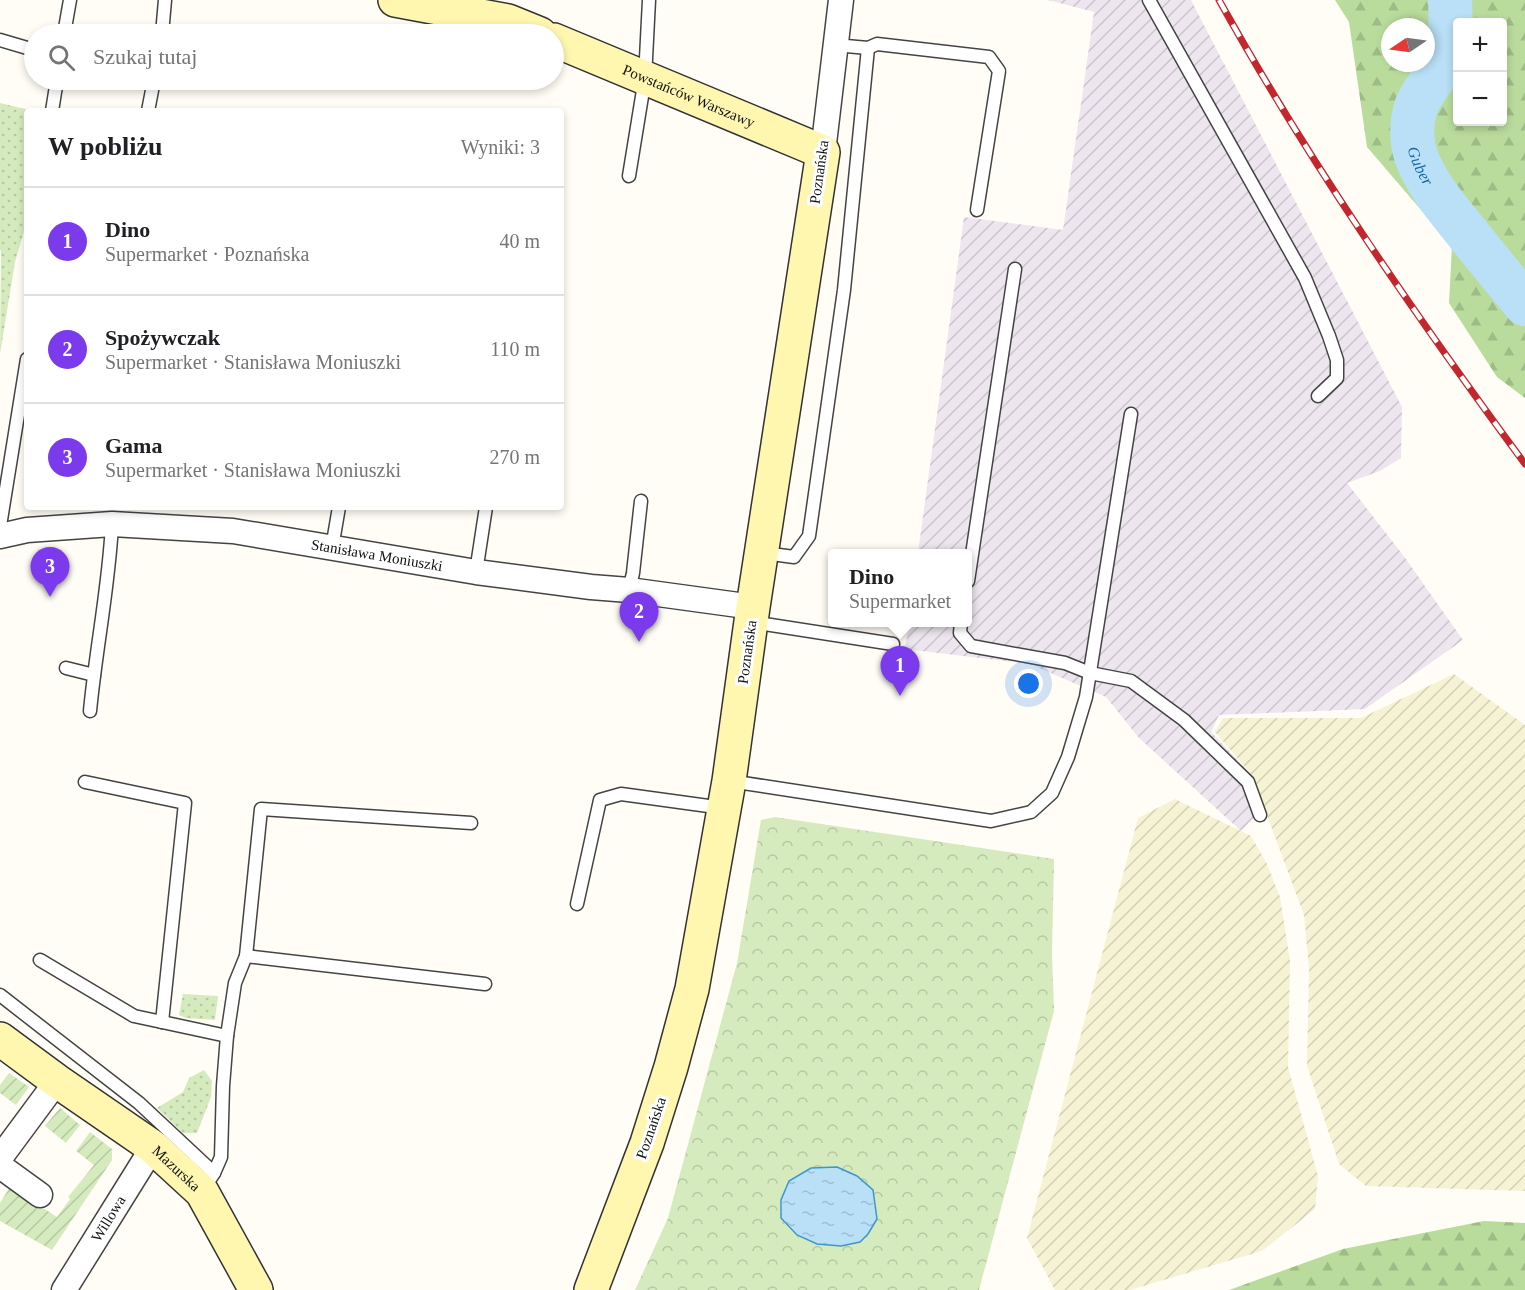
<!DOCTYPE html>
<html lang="pl">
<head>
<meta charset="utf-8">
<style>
  :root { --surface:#fff; --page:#f2f2f2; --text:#202124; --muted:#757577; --line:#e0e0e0; --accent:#7c3aed }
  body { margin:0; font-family:"Times New Roman",serif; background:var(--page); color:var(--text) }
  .controls { position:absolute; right:18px; top:18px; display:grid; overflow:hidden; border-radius:6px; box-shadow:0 3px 9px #0003 }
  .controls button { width:54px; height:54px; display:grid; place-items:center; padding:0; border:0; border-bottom:2px solid var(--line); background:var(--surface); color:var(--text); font:30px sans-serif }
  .compass { position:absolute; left:1381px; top:18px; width:54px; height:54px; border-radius:50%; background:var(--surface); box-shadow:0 3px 9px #0003; rotate:257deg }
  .you { position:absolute; left:1029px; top:684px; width:21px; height:21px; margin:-15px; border:4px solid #fff; border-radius:50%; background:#1a73e8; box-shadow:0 0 0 9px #1a73e833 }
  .badge { display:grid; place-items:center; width:39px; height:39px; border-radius:50%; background:var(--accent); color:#fff; font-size:20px; font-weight:700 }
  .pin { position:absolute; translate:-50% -50px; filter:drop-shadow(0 2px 3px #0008) }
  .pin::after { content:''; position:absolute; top:32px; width:21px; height:18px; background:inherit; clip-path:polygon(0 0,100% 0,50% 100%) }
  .popup { position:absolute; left:828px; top:549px; width:144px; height:78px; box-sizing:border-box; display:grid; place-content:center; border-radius:6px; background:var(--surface); filter:drop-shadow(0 2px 4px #0005); font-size:20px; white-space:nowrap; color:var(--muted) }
  .popup b { font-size:22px; color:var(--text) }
  .popup::after { content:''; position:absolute; left:50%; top:100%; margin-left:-12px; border:12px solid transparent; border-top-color:var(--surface) }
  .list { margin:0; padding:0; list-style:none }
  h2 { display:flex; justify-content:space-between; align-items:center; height:78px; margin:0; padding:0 24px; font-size:26px }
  h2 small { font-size:20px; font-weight:400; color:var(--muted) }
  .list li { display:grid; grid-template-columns:39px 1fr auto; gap:18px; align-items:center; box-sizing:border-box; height:108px; padding:0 24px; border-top:2px solid var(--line) }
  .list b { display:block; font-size:22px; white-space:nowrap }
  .list p { margin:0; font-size:20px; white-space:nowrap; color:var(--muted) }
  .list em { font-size:20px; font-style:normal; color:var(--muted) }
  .icon { flex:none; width:33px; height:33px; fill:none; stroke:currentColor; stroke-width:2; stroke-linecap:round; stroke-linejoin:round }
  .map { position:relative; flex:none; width:1525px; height:1290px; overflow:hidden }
  .search { position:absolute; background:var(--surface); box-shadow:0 3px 9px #0003; left:24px; top:24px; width:540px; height:66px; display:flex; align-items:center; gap:15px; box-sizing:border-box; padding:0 21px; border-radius:33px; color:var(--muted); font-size:22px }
  .panel { position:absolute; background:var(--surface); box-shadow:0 3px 9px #0003; left:24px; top:108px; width:540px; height:402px; border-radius:6px }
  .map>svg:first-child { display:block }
  .industrial { fill:url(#industrial-furrows) }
  .farmland { fill:url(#farmland-furrows) }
  .grass { fill:url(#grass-dots) }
  .forest { fill:url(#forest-firs); fill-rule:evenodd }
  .park { fill:url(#park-crowns) }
  .garden { fill:url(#garden-furrows) }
  .water { fill:url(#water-ripples); stroke:#3f96cf; stroke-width:1.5 }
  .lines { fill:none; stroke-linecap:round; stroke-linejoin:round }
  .stream { stroke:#3f96cf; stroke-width:8 }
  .river { stroke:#b9e0f7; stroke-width:44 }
  .lane-casing { stroke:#444; stroke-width:15 }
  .street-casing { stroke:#444; stroke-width:27 }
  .secondary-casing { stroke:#333; stroke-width:36 }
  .lane { stroke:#fff; stroke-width:12 }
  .street { stroke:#fff; stroke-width:24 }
  .secondary { stroke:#fff6b0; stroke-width:33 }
  .rail-casing { stroke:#c4262e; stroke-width:7 }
  .rail { stroke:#fff; stroke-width:4.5; stroke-dasharray:14; stroke-linecap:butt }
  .labels { text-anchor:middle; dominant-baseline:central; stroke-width:6; stroke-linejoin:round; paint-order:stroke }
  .street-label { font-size:15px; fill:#111; stroke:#fff }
  .water-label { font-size:16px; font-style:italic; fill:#1768a6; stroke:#fff }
</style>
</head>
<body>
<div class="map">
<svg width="1525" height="1290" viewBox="0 0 1525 1290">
  <defs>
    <pattern id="industrial-furrows" width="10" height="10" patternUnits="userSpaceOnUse" patternTransform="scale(1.5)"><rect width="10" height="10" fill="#eee6ef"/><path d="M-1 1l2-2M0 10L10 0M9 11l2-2" fill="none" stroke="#cbc4cc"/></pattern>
    <pattern id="farmland-furrows" width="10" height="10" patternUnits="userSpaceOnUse" patternTransform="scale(1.5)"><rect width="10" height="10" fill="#f6f3d4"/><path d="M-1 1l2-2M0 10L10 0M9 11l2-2" fill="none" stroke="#d2cfb5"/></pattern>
    <pattern id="grass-dots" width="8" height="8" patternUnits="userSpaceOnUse" patternTransform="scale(1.5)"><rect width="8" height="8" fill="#d5ebbd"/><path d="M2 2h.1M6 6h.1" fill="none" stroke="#b6c8a1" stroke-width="1.8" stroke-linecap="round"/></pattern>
    <pattern id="forest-firs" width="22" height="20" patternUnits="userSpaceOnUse" patternTransform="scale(1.5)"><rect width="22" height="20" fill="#b9dc9c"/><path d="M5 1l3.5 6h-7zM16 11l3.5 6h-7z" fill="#9ebc85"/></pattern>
    <pattern id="park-crowns" width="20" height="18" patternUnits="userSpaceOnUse" patternTransform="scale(1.5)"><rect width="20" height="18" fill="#d5ebbd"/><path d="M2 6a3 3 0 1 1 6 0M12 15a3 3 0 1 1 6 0" fill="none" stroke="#b6c8a1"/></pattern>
    <pattern id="garden-furrows" width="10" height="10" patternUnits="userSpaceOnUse" patternTransform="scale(1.5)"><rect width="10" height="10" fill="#d5ebbd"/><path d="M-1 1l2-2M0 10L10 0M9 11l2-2" fill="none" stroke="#b6c8a1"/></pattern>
    <pattern id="water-ripples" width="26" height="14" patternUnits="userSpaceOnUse" patternTransform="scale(1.5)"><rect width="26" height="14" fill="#b9e0f7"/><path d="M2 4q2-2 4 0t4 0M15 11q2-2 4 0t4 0" fill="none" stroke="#9ebfd3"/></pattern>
  </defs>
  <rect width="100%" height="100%" fill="#fffdf5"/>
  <!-- industrial -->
  <polygon class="industrial" points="1048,0 1191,0 1402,407 1401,458 1380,471 1347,483 1403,555 1463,640 1365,709 1219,715 1211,732 1252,775 1264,807 1241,831 1139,738 1106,697 1030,664 905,649 909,623 968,622 968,554 918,553 964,217 1063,230 1094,12"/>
  <!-- farmland -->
  <g class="farmland">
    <polygon points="1454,674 1525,725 1525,1191 1366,1186 1339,1164 1307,1066 1309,969 1304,915 1252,775 1215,732 1223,718 1361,718"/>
    <polygon points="1175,799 1251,836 1267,864 1280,897 1290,961 1288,1067 1318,1176 1315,1209 1262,1251 1130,1290 1055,1290 1027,1238 1138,818"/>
  </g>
  <!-- grass -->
  <g class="grass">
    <polygon points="0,103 34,111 27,111 27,221 15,262 0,354 1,250 0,250"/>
    <polygon points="183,994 218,996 215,1020 186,1018 179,1015"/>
    <polygon points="204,1070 212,1081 211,1097 197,1133 183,1133 157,1108 183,1092 189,1078"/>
  </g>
  <!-- forest -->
  <g class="forest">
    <path d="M1335 0H1525V398L1497 377 1449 303 1452 246 1367 147 1349 22ZM1458 22H1502V122H1458ZM1390 27H1426V63H1390Z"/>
    <polygon points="1484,1221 1525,1223 1525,1290 1229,1290 1343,1249"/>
  </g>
  <!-- park -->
  <polygon class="park" points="775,817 1054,859 1052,953 1054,1011 979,1290 635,1290 668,1218 737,963 761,820"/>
  <!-- garden -->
  <g class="garden">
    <polygon points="9,1073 29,1087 16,1105 0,1093 0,1085"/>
    <polygon points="60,1108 80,1125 66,1143 45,1126"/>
    <polygon points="90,1132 112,1149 112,1160 52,1250 0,1221 0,1203 10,1187 57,1217 70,1199 68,1197 94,1165 76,1151"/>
  </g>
  <!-- water -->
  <polygon class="water" points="837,1167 857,1176 873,1190 877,1219 868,1234 860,1242 841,1246 817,1244 797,1235 781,1218 781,1200 789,1181 811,1168"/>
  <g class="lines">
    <!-- stream -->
    <polyline class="stream" points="1453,235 1463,229"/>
    <!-- river -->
    <path class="river" id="s1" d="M1450 0C1451 22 1452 48 1440 68 1433 81 1422 91 1416 107 1411 122 1411 141 1416 156 1427 186 1448 209 1467 233 1486 257 1506 281 1525 304"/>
    <defs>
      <g id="lane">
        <polyline points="1149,0 1305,278 1329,336 1337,360 1337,378 1318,396"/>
        <polyline points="64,34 70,0"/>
        <polyline points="162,34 165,0"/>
        <polyline points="0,40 34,50"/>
        <polyline points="835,45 868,48 877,44 989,57 999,71 977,210"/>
        <polyline points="52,111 57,80"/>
        <polyline points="148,111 154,80"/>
        <polyline points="629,176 645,78 649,0"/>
        <polyline points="0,526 27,359"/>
        <polyline points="332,548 339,507"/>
        <polyline points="764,553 794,557 809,536 844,290 868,48"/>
        <polyline points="476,572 486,507"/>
        <polyline points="968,581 1015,269"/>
        <polyline points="629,590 633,573 641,501"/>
        <polyline points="752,622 893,644"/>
        <polyline points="961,622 960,633 971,646 1065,663 1090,673 1131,681 1184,720 1248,782 1260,815"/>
        <polyline points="66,668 94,675"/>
        <path d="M90 711C96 648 109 586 112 524"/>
        <polyline points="730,781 991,821 1031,812 1052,793 1068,757 1086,697 1131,414"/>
        <polyline points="85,782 185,803 162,1022"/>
        <polyline points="577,904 600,800 621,794 723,808"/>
        <polyline points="246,956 485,984"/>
        <polyline points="40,960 134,1016 227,1036"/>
        <polyline points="0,995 139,1103 214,1173"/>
        <polyline points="203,1190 214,1173 221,1157 223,1086 227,1036 235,983 246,956 261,809 471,823"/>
      </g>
      <g id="street">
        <polyline points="823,152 841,0"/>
        <path id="s2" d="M0 536 27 530 112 524 233 531 476 572 591 587 629 590 753 607"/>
        <polyline points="0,1158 57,1081"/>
        <polyline points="0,1166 40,1195"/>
        <path id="s3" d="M64 1290 153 1147"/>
      </g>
      <g id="secondary">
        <polyline points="395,0 508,21 540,34"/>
        <path id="s4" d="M554 40 823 152 753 607 729 781 692 989 671 1067 647 1143 591 1290"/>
        <path id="s5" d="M0 1039 57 1081 153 1147 202 1192 256 1290"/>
      </g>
    </defs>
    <!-- lane casing -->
    <use href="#lane" class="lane-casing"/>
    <!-- street casing -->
    <use href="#street" class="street-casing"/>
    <!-- secondary casing -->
    <use href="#secondary" class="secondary-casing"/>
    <!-- lane -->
    <use href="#lane" class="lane"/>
    <!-- street -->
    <use href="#street" class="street"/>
    <!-- secondary -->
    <use href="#secondary" class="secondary"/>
    <defs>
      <path id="rail" d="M1219 0C1309 162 1415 315 1525 464"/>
    </defs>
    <!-- rail casing -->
    <use href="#rail" class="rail-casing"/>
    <!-- rail -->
    <use href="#rail" class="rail"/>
  </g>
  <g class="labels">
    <!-- street labels -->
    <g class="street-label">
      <text stroke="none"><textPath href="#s4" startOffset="146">Powstańców Warszawy</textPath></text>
      <text transform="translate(819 172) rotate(-82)">Poznańska</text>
      <text stroke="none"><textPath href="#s2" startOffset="380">Stanisława Moniuszki</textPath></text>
      <text transform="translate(747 652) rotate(-82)">Poznańska</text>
      <text transform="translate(651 1128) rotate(-71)">Poznańska</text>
      <text stroke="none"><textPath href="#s5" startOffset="219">Mazurska</textPath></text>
      <text stroke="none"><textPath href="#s3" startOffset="84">Willowa</textPath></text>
    </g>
    <!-- water labels -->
    <g class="water-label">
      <text stroke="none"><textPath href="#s1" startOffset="176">Guber</textPath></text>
    </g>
  </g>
</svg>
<div class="controls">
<button>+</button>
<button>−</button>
</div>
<svg class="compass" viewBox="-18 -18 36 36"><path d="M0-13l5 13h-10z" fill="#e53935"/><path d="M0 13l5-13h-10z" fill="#757577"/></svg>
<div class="you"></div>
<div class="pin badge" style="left:900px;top:696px">1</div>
<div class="popup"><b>Dino</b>Supermarket</div>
<div class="pin badge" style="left:639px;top:642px">2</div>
<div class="pin badge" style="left:50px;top:597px">3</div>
<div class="search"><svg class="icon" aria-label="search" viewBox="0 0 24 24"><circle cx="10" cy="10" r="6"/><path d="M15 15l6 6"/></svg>Szukaj tutaj</div>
<section class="panel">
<h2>W pobliżu<small>Wyniki: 3</small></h2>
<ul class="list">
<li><span class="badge">1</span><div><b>Dino</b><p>Supermarket · Poznańska</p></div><em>40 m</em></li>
<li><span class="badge">2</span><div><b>Spożywczak</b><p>Supermarket · Stanisława Moniuszki</p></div><em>110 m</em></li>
<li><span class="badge">3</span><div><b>Gama</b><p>Supermarket · Stanisława Moniuszki</p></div><em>270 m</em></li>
</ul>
</section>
</div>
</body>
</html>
